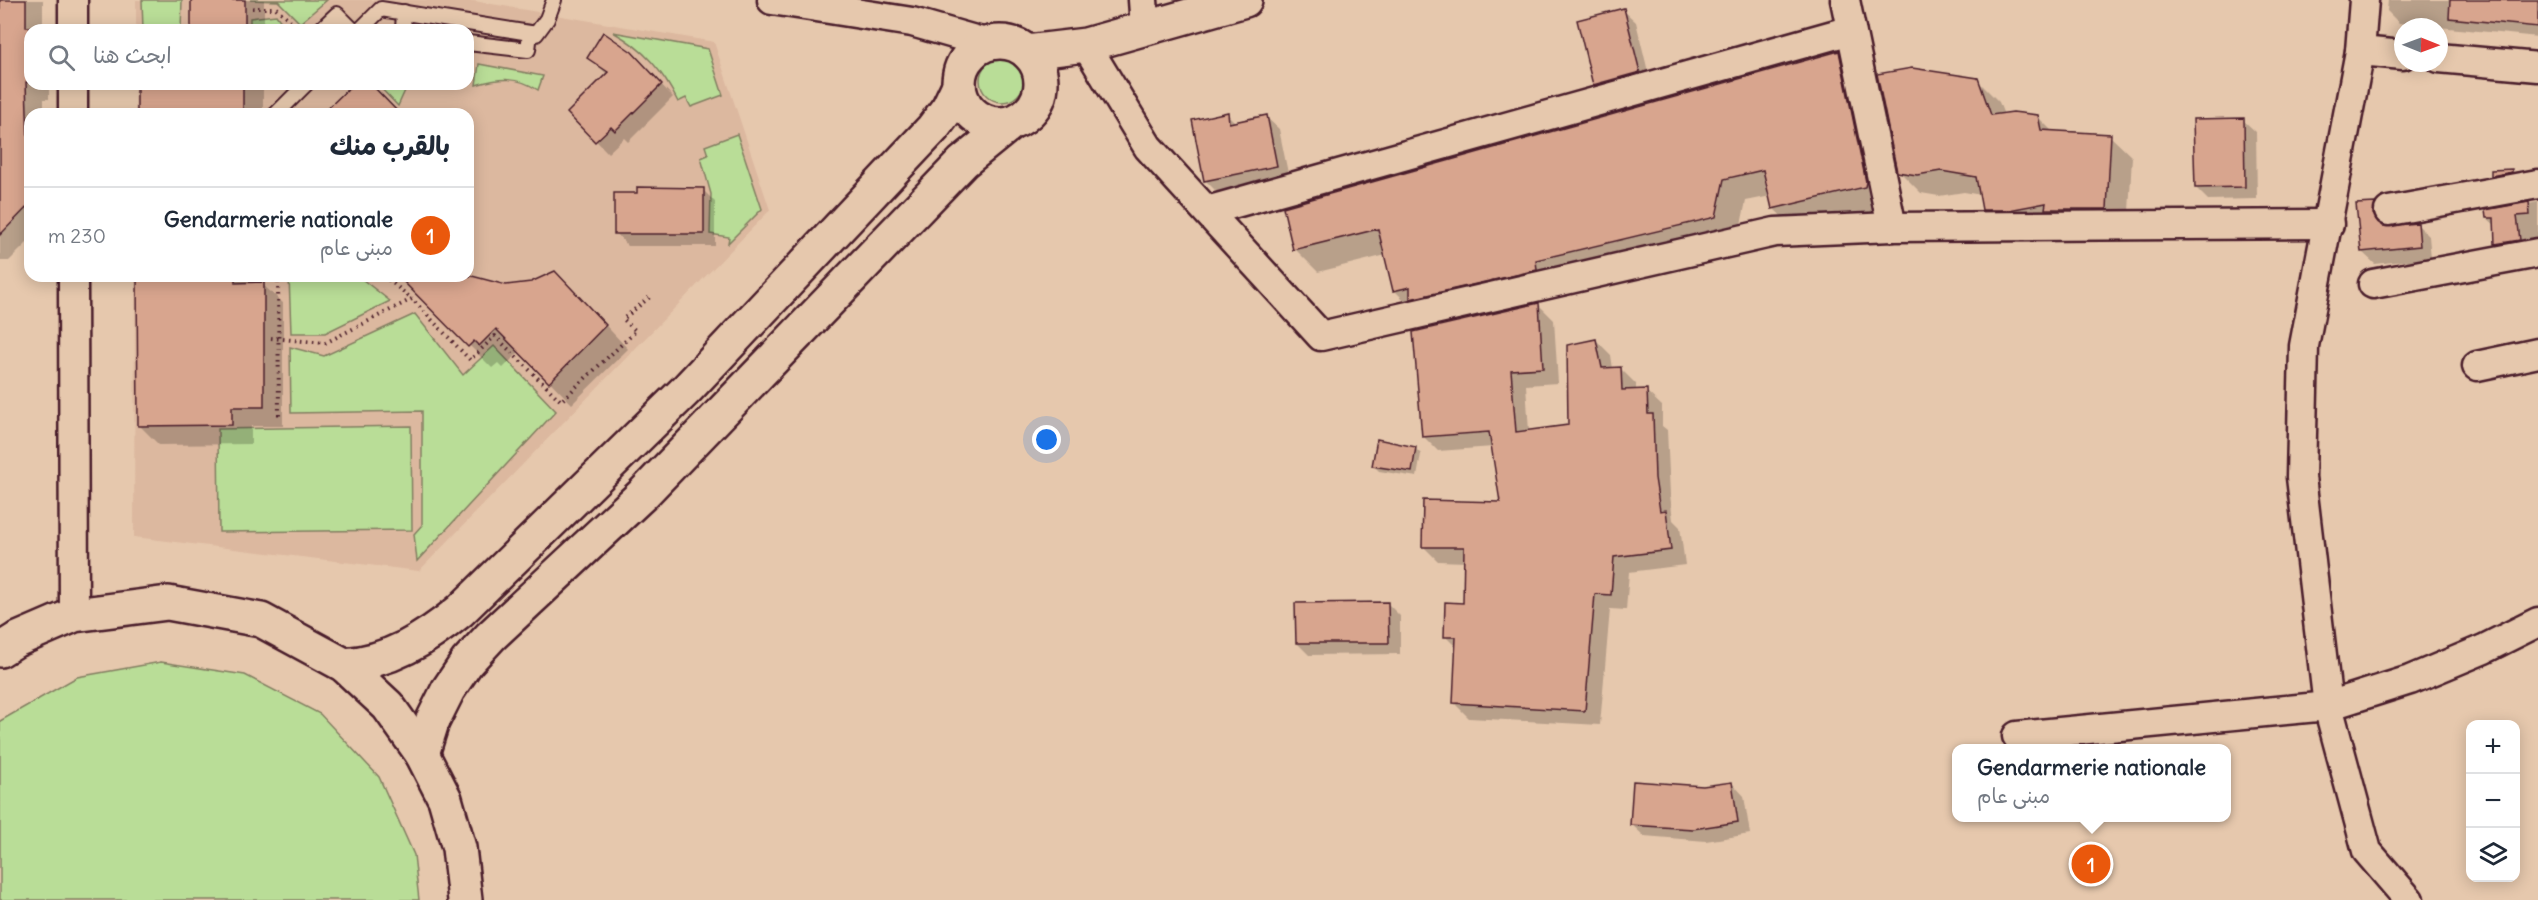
<!DOCTYPE html>
<html lang="ar">
<head>
<meta charset="utf-8">
<style>
  :root { --surface:#fff; --page:#f2f2f3; --text:#1f2937; --muted:#747a83; --line:#e0e1e3; --accent:#ea580c }
  body { margin:0; font-family:Delius,"Playpen Sans Arabic",sans-serif; background:var(--page); color:var(--text); direction:rtl }
  .controls { position:absolute; right:18px; bottom:18px; display:grid; overflow:hidden; border-radius:12px; box-shadow:0 3px 15px #0003 }
  .controls button { width:54px; height:54px; display:grid; place-items:center; padding:0; border:0; border-bottom:2px solid var(--line); background:var(--surface); color:var(--text); font:30px sans-serif }
  .compass { position:absolute; left:2394px; top:18px; width:54px; height:54px; border-radius:50%; background:var(--surface); box-shadow:0 3px 15px #0003; rotate:91deg }
  .you { position:absolute; left:1047px; top:440px; width:21px; height:21px; margin:-15px; border:4px solid #fff; border-radius:50%; background:#1a73e8; box-shadow:0 0 0 9px #1a73e833 }
  .badge { display:grid; place-items:center; width:39px; height:39px; border-radius:50%; background:var(--accent); color:#fff; font-size:20px; font-weight:700 }
  .pin { position:absolute; translate:-50% -50%; border:3px solid #fff; box-shadow:0 2px 6px #0006 }
  .popup { position:absolute; left:1952px; top:744px; width:279px; height:78px; box-sizing:border-box; display:grid; place-content:center; border-radius:12px; background:var(--surface); filter:drop-shadow(0 2px 4px #0005); font-size:20px; white-space:nowrap; color:var(--muted) }
  .popup b { font-size:22px; color:var(--text) }
  .popup::after { content:''; position:absolute; left:50%; top:100%; margin-left:-12px; border:12px solid transparent; border-top-color:var(--surface) }
  .list { margin:0; padding:0; list-style:none }
  h2 { display:flex; justify-content:space-between; align-items:center; height:78px; margin:0; padding:0 24px; font-size:26px }
  h2 small { font-size:20px; font-weight:400; color:var(--muted) }
  .list li { display:grid; grid-template-columns:39px 1fr auto; gap:18px; align-items:center; box-sizing:border-box; height:96px; padding:0 24px; border-top:2px solid var(--line) }
  .list b { display:block; font-size:22px; white-space:nowrap }
  .list p { margin:0; font-size:20px; white-space:nowrap; color:var(--muted) }
  .list em { font-size:20px; font-style:normal; color:var(--muted) }
  .icon { flex:none; width:33px; height:33px; fill:none; stroke:currentColor; stroke-width:2; stroke-linecap:round; stroke-linejoin:round }
  .map { position:relative; flex:none; width:2538px; height:900px; overflow:hidden; direction:ltr }
  .search { position:absolute; background:var(--surface); box-shadow:0 3px 15px #0003; left:24px; top:24px; width:450px; height:66px; display:flex; align-items:center; gap:15px; box-sizing:border-box; padding:0 21px; border-radius:18px; color:var(--muted); font-size:22px }
  .panel { position:absolute; background:var(--surface); box-shadow:0 3px 15px #0003; left:24px; top:108px; width:450px; height:174px; border-radius:18px; direction:rtl }
  .map>svg:first-child { display:block }
  .built { fill:#dcb89f }
  .green { fill:#b9dd97; stroke:#827e61; stroke-width:1.5 }
  .shadow { fill:#0003 }
  .building { fill:#d8a58e; stroke:#4a1f2b; stroke-width:1.5 }
  .lines { fill:none; stroke-linecap:round; stroke-linejoin:round }
  .lane-casing { stroke:#4a1f2b; stroke-width:18 }
  .street-casing { stroke:#4a1f2b; stroke-width:33 }
  .secondary-casing { stroke:#4a1f2b; stroke-width:38 }
  .path { stroke:#4a1f2b; stroke-width:4; stroke-dasharray:1.5 4.5; stroke-linecap:butt }
  .lane { stroke:#e6c8ad; stroke-width:14 }
  .street { stroke:#e6c8ad; stroke-width:28 }
  .secondary { stroke:#e6c8ad; stroke-width:33 }
</style>
</head>
<body>
<div class="map">
<svg width="2538" height="900" viewBox="0 0 2538 900">
  <rect width="100%" height="100%" fill="#e6c8ad"/>
  <filter id="ink" filterUnits="userSpaceOnUse"><feTurbulence type="fractalNoise" baseFrequency=".0167" numOctaves="2"/><feDisplacementMap in="SourceGraphic" scale="12" xChannelSelector="R" yChannelSelector="G"/><feConvolveMatrix kernelMatrix="1 2 1 2 8 2 1 2 1" color-interpolation-filters="sRGB"/></filter>
  <g filter="url(#ink)">
    <!-- built -->
    <polygon class="built" points="136,0 468,0 714,42 770,210 419,571 134,537 135,276 468,276 468,114 135,114 135,84 468,84 468,30 136,30"/>
    <!-- green -->
    <g class="green">
      <polygon points="142,0 182,0 181,30 143,30"/>
      <polygon points="250,0 327,0 300,23 278,1"/>
      <polygon points="276,15 287,30 250,30 250,18"/>
      <path d="M613 32 708 49 723 95 691 107 686 98 678 102C663 71 644 49 613 32Z"/>
      <circle cx="1002" cy="80" r="22"/>
      <path d="M479 64 543 76 538 90C517 76 499 78 476 85Z"/>
      <polygon points="377,84 408,84 398,106"/>
      <polygon points="737,134 762,209 728,243 729,237 710,234 711,194 701,158 708,155 705,146"/>
      <polygon points="289,276 358,276 390,301 325,333 291,333"/>
      <polygon points="415,314 463,375 494,346 556,411 417,561 414,534 422,525 422,411 291,413 290,347 324,356"/>
      <polygon points="411,426 412,530 219,532 218,429"/>
      <polygon points="161,662 245,675 320,714 379,777 414,855 419,900 0,900 0,721 77,677"/>
    </g>
    <!-- shadow -->
    <g class="shadow">
      <polygon points="0,0 43,0 43,30 30,30 30,84 49,84 49,99 44,99 44,114 30,114 30,240 9,261 0,261"/>
      <rect x="193" y="0" width="71" height="30"/>
      <polygon points="2388,0 2538,0 2538,37 2399,23 2387,11"/>
      <polygon points="1623,10 1636,22 1651,84 1606,97 1594,85"/>
      <polygon points="1838,52 1861,75 1887,210 1797,231 1774,209 1771,196 1746,201 1738,239 1417,313 1394,290 1386,255 1318,272 1295,249"/>
      <polygon points="589,58 644,66 673,97 628,142 624,138 608,153 569,113 607,74"/>
      <polygon points="1977,80 1999,102 2004,115 2038,117 2053,132 2110,136 2132,157 2128,230 2005,231 1983,209 1981,195 1964,192 1939,196 1921,193 1899,171"/>
      <rect x="138" y="84" width="125" height="30"/>
      <polygon points="1227,114 1236,123 1266,117 1279,129 1289,178 1218,193 1206,181"/>
      <polygon points="2243,120 2256,132 2257,199 2208,200 2196,188"/>
      <polygon points="703,190 715,202 715,246 628,246 616,233"/>
      <polygon points="2538,202 2538,248 2506,253 2497,244 2496,226 2487,218 2487,212"/>
      <polygon points="2375,204 2387,216 2384,228 2417,224 2429,236 2431,258 2375,264 2362,252 2358,206"/>
      <polygon points="468,275 480,282 577,295 628,349 572,404 520,351 503,368 498,363 492,368 400,276"/>
      <polygon points="139,276 262,276 262,284 283,303 283,426 251,426 251,444 159,445 139,425"/>
      <polygon points="1539,305 1554,320 1558,383 1526,385 1529,432 1570,426 1596,340 1611,355 1613,369 1621,369 1636,384 1636,391 1646,391 1662,406 1662,426 1667,430 1670,494 1673,520 1680,527 1685,565 1629,572 1626,610 1610,609 1600,725 1469,718 1454,703 1457,648 1445,636 1465,605 1466,562 1438,561 1423,546 1501,503 1493,447 1438,451 1423,436"/>
      <polygon points="1415,448 1421,454 1417,477 1379,471 1373,465"/>
      <polygon points="1388,604 1400,616 1400,654 1309,655 1297,643"/>
      <polygon points="1732,783 1744,796 1750,834 1706,841 1644,836 1631,824 1703,788"/>
    </g>
    <!-- building -->
    <g class="building">
      <polygon points="0,0 26,0 26,27 30,27 30,82 26,82 30,204 0,235"/>
      <rect x="191" y="0" width="54" height="30"/>
      <polygon points="2450,0 2538,0 2538,27 2449,18"/>
      <polygon points="1624,8 1640,72 1593,85 1577,20"/>
      <polygon points="603,32 632,52 662,84 615,131 611,127 595,142 567,113 608,72 587,58"/>
      <polygon points="1839,51 1866,182 1865,187 1772,209 1763,170 1724,179 1716,217 1536,260 1537,270 1410,299 1410,287 1393,291 1378,229 1293,250 1283,207"/>
      <polygon points="1912,68 1978,78 1991,115 2013,112 2038,115 2041,130 2111,134 2107,209 2045,209 2046,203 2009,210 1982,210 1976,177 1941,171 1917,175 1897,172 1877,74"/>
      <rect x="137" y="84" width="106" height="30"/>
      <polygon points="353,84 371,84 400,114 322,114"/>
      <polygon points="1228,112 1229,123 1267,115 1277,166 1204,181 1192,120"/>
      <polygon points="2244,118 2245,187 2195,188 2193,119"/>
      <polygon points="2512,169 2512,172 2491,176 2491,170"/>
      <polygon points="637,187 704,188 704,234 614,234 614,193 637,193"/>
      <polygon points="2529,202 2530,215 2517,216 2520,240 2495,244 2494,218 2486,218 2485,210"/>
      <polygon points="2375,203 2373,214 2383,226 2418,223 2420,246 2361,252 2356,204"/>
      <polygon points="555,271 606,325 549,383 496,329 479,346 474,341 468,347 398,276 472,276 506,285 531,282"/>
      <polygon points="137,276 235,276 235,283 264,282 264,407 232,407 232,425 138,426"/>
      <polygon points="1539,303 1543,368 1511,370 1516,432 1568,425 1567,345 1596,339 1602,368 1621,367 1622,390 1647,389 1648,414 1653,414 1655,478 1660,511 1666,510 1671,550 1614,557 1611,595 1595,594 1585,711 1453,703 1456,637 1444,637 1445,602 1463,603 1464,547 1422,547 1423,500 1500,502 1489,432 1422,437 1413,332"/>
      <polygon points="1377,439 1416,447 1412,472 1372,466"/>
      <polygon points="1388,602 1389,643 1296,643 1295,603"/>
      <polygon points="1633,781 1703,786 1732,782 1738,822 1693,829 1630,825"/>
    </g>
    <g class="lines">
      <defs>
        <g id="lane">
          <polyline points="320,30 337,14 353,30"/>
          <polyline points="360,30 381,9 536,34 547,19 554,0"/>
          <polyline points="403,30 404,12"/>
          <polyline points="468,43 528,50 530,33"/>
          <polyline points="276,114 306,84"/>
        </g>
        <g id="street">
          <polyline points="73,0 73,30"/>
          <polyline points="772,0 912,22 989,44"/>
          <polyline points="1143,0 1145,27"/>
          <polyline points="1845,0 1892,227"/>
          <polyline points="2364,0 2360,51 2304,346 2301,477 2328,706 2367,851 2409,900"/>
          <polyline points="1086,45 1148,147 1321,336 1775,232 1892,227 2329,224"/>
          <polyline points="2360,51 2403,55"/>
          <polyline points="2439,58 2538,67"/>
          <polyline points="73,84 73,114"/>
          <polyline points="1207,211 1851,30"/>
          <polyline points="2389,211 2538,184"/>
          <polyline points="73,276 74,615"/>
          <polyline points="2373,284 2538,253"/>
          <polyline points="2477,366 2538,353"/>
          <polyline points="2017,736 2328,706 2410,680 2484,649 2538,622"/>
        </g>
        <g id="secondary">
          <circle cx="1000" cy="83" r="41"/>
          <polyline points="1027,52 1086,45 1245,0"/>
          <polyline points="0,650 16,640 74,615 168,603 261,620 344,665 388,706 422,754 445,799 459,848 465,900"/>
          <path d="M344 665C389 662 426 639 460 611L687 389 933 128 948 108 959 85"/>
          <polyline points="422,754 432,722 448,690 467,662 491,636 642,495 963,162 1011,123"/>
        </g>
      </defs>
      <!-- lane casing -->
      <use href="#lane" class="lane-casing"/>
      <!-- street casing -->
      <use href="#street" class="street-casing"/>
      <!-- secondary casing -->
      <use href="#secondary" class="secondary-casing"/>
      <!-- path -->
      <g class="path">
        <polyline points="252,8 276,8 298,27"/>
        <polyline points="278,276 279,419"/>
        <polyline points="384,276 412,299"/>
        <polyline points="271,338 325,343 412,299 470,360 495,336 561,401 636,331 623,319 651,296"/>
      </g>
      <!-- lane -->
      <use href="#lane" class="lane"/>
      <!-- street -->
      <use href="#street" class="street"/>
      <!-- secondary -->
      <use href="#secondary" class="secondary"/>
    </g>
  </g>
</svg>
<div class="controls">
<button>+</button>
<button>−</button>
<button><svg class="icon" aria-label="layers" viewBox="0 0 24 24"><path d="M12 4l9 5-9 5-9-5zM3 14l9 5 9-5"/></svg></button>
</div>
<svg class="compass" viewBox="-18 -18 36 36"><path d="M0-13l5 13h-10z" fill="#e53935"/><path d="M0 13l5-13h-10z" fill="#747a83"/></svg>
<div class="you"></div>
<div class="pin badge" style="left:2091px;top:864px">1</div>
<div class="popup"><b>Gendarmerie nationale</b>مبنى عام</div>
<div class="search"><svg class="icon" aria-label="search" viewBox="0 0 24 24"><circle cx="10" cy="10" r="6"/><path d="M15 15l6 6"/></svg>ابحث هنا</div>
<section class="panel">
<h2>بالقرب منك<small></small></h2>
<ul class="list">
<li><span class="badge">1</span><div><b>Gendarmerie nationale</b><p>مبنى عام</p></div><em>230 m</em></li>
</ul>
</section>
</div>
</body>
</html>
